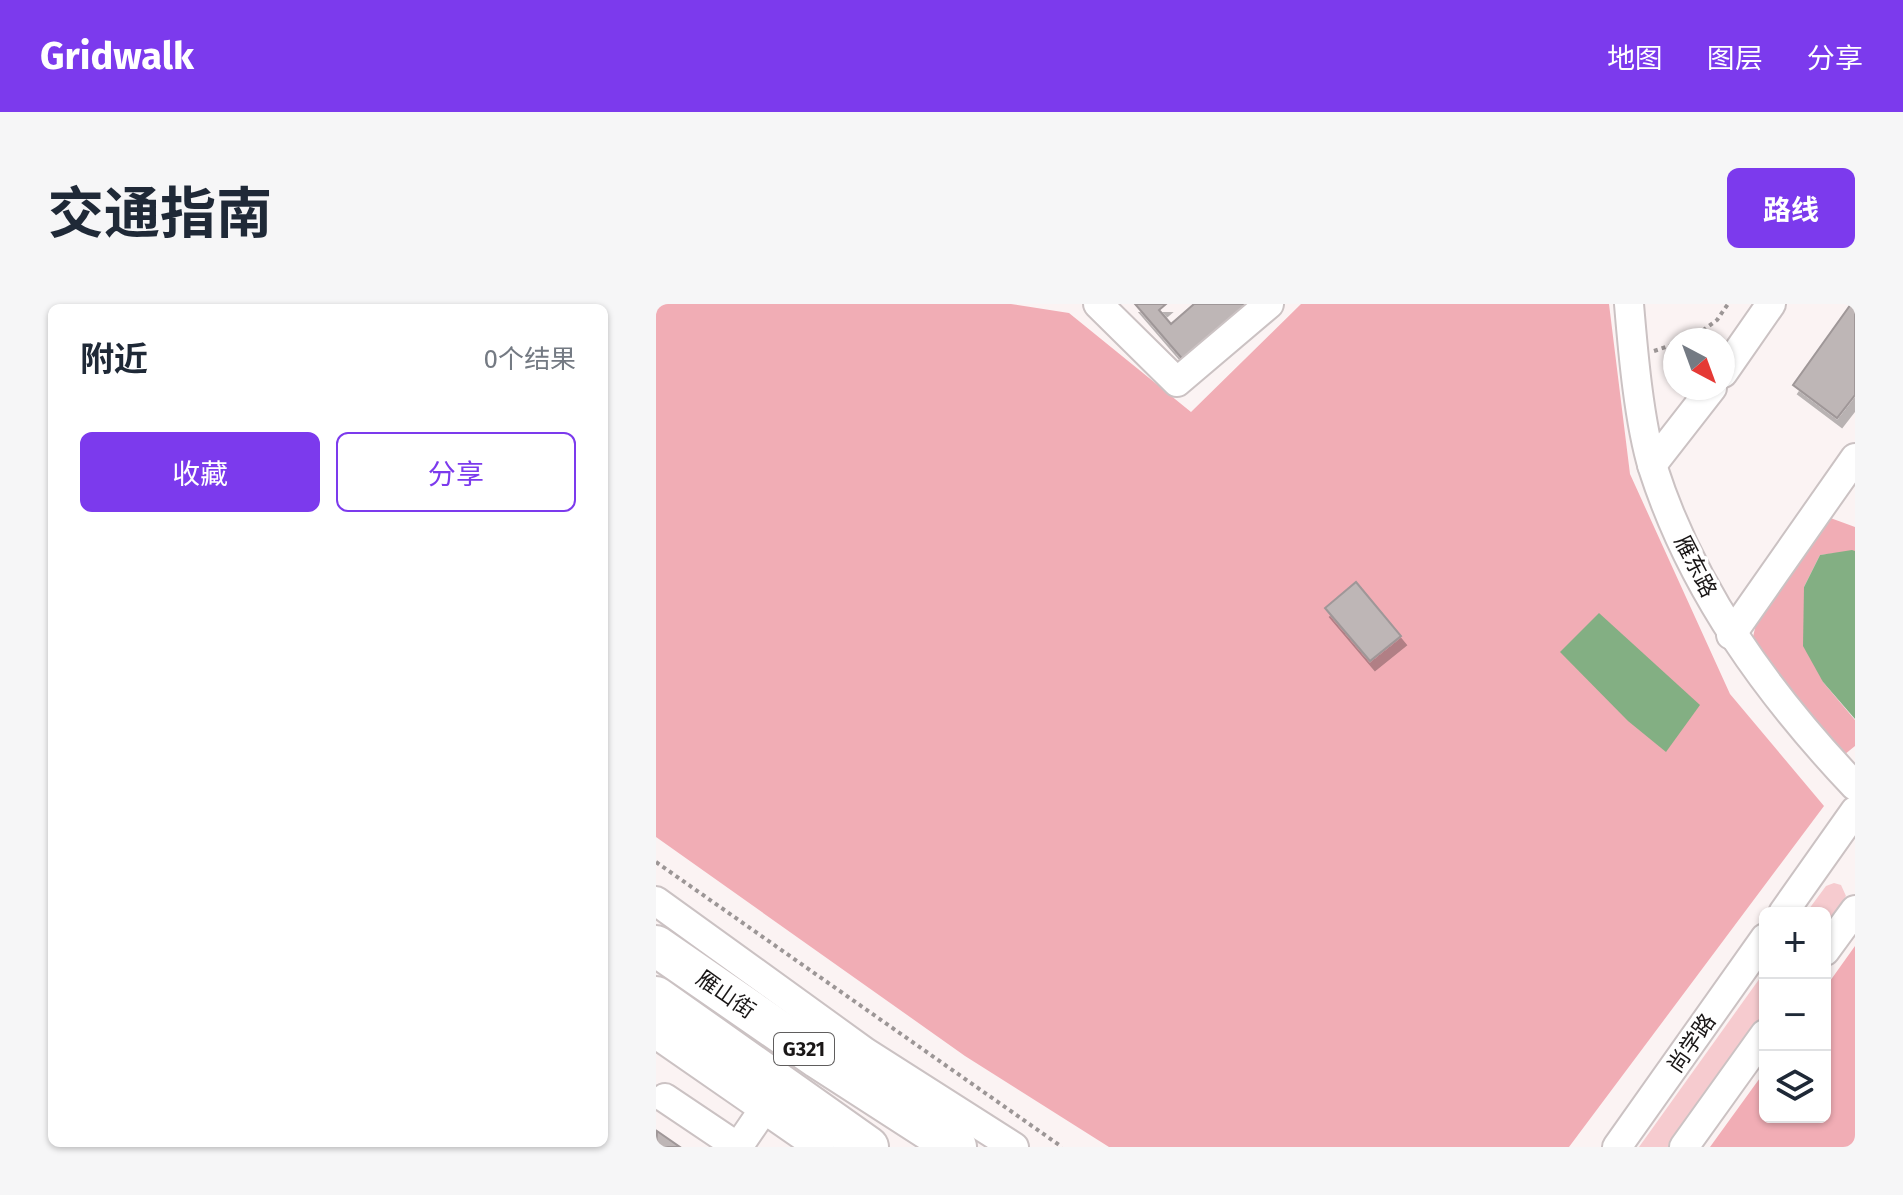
<!DOCTYPE html>
<html lang="zh">
<meta charset="utf-8">
<style>
:root{--surface:#fff;--page:#f6f6f7;--text:#1f2937;--muted:#747a83;--line:#e0e1e3;--accent:#7c3aed}
body{margin:0;font-family:"Fira Sans","Noto Sans SC",sans-serif;background:var(--page);color:var(--text)}
.controls{position:absolute;right:24px;bottom:24px;display:grid;overflow:hidden;border-radius:12px;box-shadow:0 2px 6px #0004}
.controls button{width:72px;height:72px;display:grid;place-items:center;padding:0;border:0;border-bottom:2px solid var(--line);background:var(--surface);color:var(--text);font:40px sans-serif}
.compass{position:absolute;left:1007px;top:24px;width:72px;height:72px;border-radius:50%;background:var(--surface);box-shadow:0 2px 6px #0004;rotate:139deg}
.list{margin:0;padding:0;list-style:none}
h2{display:flex;justify-content:space-between;align-items:center;height:104px;margin:0;padding:0 32px;font-size:34px}
h2 small{font-size:26px;font-weight:400;color:var(--muted)}
.actions{display:flex;gap:16px;padding:24px 32px}
.actions a{flex:1;padding:18px 0;border:2px solid var(--accent);border-radius:12px;text-align:center;font-size:28px;color:var(--accent)}
.actions .main{background:var(--accent);color:#fff}
.icon{flex:none;width:44px;height:44px;fill:none;stroke:currentColor;stroke-width:2;stroke-linecap:round;stroke-linejoin:round}
.map{position:relative;flex:none;width:1199px;height:843px;overflow:hidden;border-radius:12px}
header{display:flex;align-items:center;gap:48px;box-sizing:border-box;height:112px;padding:0 40px;background:var(--accent);color:#fff}
header strong{font-size:38px}
nav{display:flex;gap:44px;margin-inline-start:auto;font-size:28px}
.intro{display:flex;align-items:center;justify-content:space-between;box-sizing:border-box;height:192px;padding:0 48px}
h1{margin:0;font-size:56px}
.button{padding:20px 36px;border-radius:12px;background:var(--accent);color:#fff;font-size:28px;font-weight:700}
main{display:flex;gap:48px;padding:0 48px}
aside{flex:1;background:var(--surface);border-radius:12px;box-shadow:0 2px 6px #0004}
.map>svg:first-child{display:block}
</style>
<header>
<strong>Gridwalk</strong>
<nav><a>地图</a><a>图层</a><a>分享</a></nav>
</header>
<div class="intro"><h1>交通指南</h1><a class="button">路线</a></div>
<main>
<aside>
<h2>附近<small>0个结果</small></h2>
<ul class="list">
</ul>
<div class="actions"><a class="main">收藏</a><a>分享</a></div>
</aside>
<div class="map">
<svg width="1199" height="843" viewBox="0 0 1199 843">
<defs>
<filter id="shadow"><feDropShadow dx="5" dy="9" stdDeviation="0" flood-color="#0004"/></filter>
</defs>
<rect width="100%" height="100%" fill="#fbf3f3"/>
<g fill="#f6cbcf">
<path d="M1178,579L1185,581L1190,592L1169,626V609H1150L1170,582Z"/>
<path d="M1109,667V710L1013,843H983Z"/>
</g>
<g fill="#f1adb5">
<path d="M0,0H355L413,9L535,108L645,0H953L974,170L1074,390L1168,502L913,843H453L309,752L0,533Z"/>
<path d="M1169,212L1199,223V247L1164,251L1148,283L1149,309L1167,378L1199,416V442L1183,455L1096,337L1104,303Z"/>
<path d="M1199,642V843H1054L1109,767V813H1169V684Z"/>
</g>
<g fill="#83af83">
<path d="M1196,246L1199,247V415L1167,378L1147,342L1148,283L1164,251Z"/>
<path d="M943,309L1044,401L1010,448L972,417L904,348Z"/>
</g>
<g fill="#beb6b6" stroke="#9f9798" stroke-width="2" filter="url(#shadow)">
<path d="M479,0H510L503,6L515,20L538,0H597L529,58Z"/>
<path d="M1195,0H1199V91L1181,114L1137,81Z"/>
<path d="M700,278L745,332L714,357L669,304Z"/>
<path d="M1,827L24,843H0Z"/>
</g>
<g fill="none" stroke-linecap="round" stroke-linejoin="round">
<g stroke="#cbc2c3" stroke-width="32">
<g id="minor">
<path d="M442,0L521,78L613,0"/>
<path d="M973,0C977,48 983,118 997,164C1036,286 1112,390 1199,482"/>
<path d="M1067,69L1115,0"/>
<path d="M996,161L1056,84"/>
<path d="M1075,331L1199,154"/>
<path d="M0,597L209,748L358,843"/>
<path d="M1127,609L1199,507"/>
<path d="M1169,647L1199,606"/>
<path d="M0,730L163,843"/>
<path d="M9,794L82,843L108,805"/>
<path d="M961,843L1109,634"/>
<path d="M1028,843L1109,730"/>
</g>
</g>
<g stroke="#cbc2c3" stroke-width="44">
<g id="highway">
<path d="M0,642L162,754L300,843"/>
<path d="M0,693L212,843"/>
</g>
</g>
<g stroke="#9c9696" stroke-width="4" stroke-dasharray="4 4" stroke-linecap="butt">
<path d="M1034,36L1061,16L1072,0"/>
<path d="M998,47L1019,40"/>
<path d="M0,558L406,843"/>
</g>
<use href="#minor" stroke="#fff" stroke-width="28"/>
<use href="#highway" stroke="#fff" stroke-width="40"/>
</g>
<g text-anchor="middle" stroke-width="7" stroke-linejoin="round" paint-order="stroke">
<rect fill="#fff" stroke="#5f5d5d" stroke-width="2" x="118" y="729" width="60" height="32" rx="6"/>
<g font-size="20" font-weight="bold" fill="#1a1717">
<text x="148" y="752">G321</text>
</g>
<g font-size="22" fill="#1a1717" stroke="#fff">
<text transform="translate(1040 262) rotate(63)" y="8">雁东路</text>
<text transform="translate(70 690) rotate(35)" y="8">雁山街</text>
<text transform="translate(1035 739) rotate(-55)" y="8">尚学路</text>
</g>
</g>
</svg>
<div class="controls">
<button>+</button>
<button>−</button>
<button><svg class="icon" aria-label="layers" viewBox="0 0 24 24"><path d="M12 4l9 5-9 5-9-5zM3 14l9 5 9-5"/></svg></button>
</div>
<svg class="compass" viewBox="-18 -18 36 36"><path d="M0-13l5 13h-10z" fill="#e53935"/><path d="M0 13l5-13h-10z" fill="#747a83"/></svg>
</div>
</main>
